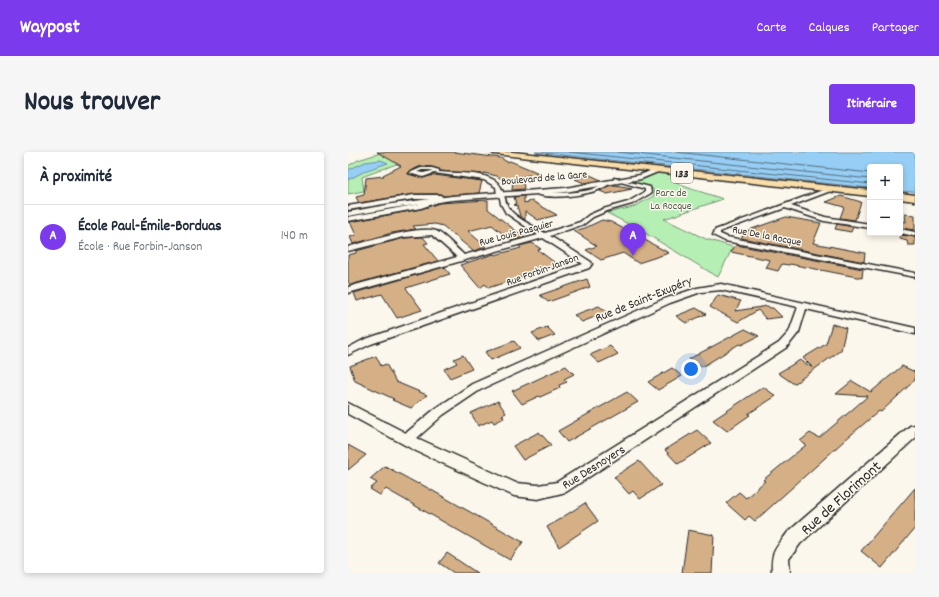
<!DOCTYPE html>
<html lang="fr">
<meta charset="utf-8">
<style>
:root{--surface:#fff;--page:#f6f6f7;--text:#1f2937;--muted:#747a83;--line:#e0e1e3;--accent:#7c3aed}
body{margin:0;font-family:Dekko,sans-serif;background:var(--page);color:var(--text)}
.controls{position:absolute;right:12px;top:12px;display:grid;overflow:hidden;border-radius:4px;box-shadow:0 2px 6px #0003}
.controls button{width:36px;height:36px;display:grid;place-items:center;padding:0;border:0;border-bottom:1px solid var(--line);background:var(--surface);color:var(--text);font:20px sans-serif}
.you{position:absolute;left:343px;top:217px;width:14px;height:14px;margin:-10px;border:3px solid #fff;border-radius:50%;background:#1a73e8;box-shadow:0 0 0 6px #1a73e833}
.badge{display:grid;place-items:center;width:26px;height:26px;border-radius:50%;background:var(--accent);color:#fff;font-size:13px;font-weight:700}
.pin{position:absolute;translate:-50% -33px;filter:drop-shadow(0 1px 2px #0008)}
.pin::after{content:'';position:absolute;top:21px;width:14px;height:12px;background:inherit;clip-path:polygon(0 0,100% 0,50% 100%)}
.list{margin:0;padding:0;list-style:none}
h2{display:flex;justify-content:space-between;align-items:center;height:52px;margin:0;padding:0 16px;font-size:17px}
h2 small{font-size:13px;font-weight:400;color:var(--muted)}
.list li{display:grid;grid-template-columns:26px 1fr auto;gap:12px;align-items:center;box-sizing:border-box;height:64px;padding:0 16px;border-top:1px solid var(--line)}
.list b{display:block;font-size:15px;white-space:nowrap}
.list p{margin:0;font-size:13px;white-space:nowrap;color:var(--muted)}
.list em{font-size:13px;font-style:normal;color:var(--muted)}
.map{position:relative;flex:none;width:567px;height:421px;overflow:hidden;border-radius:4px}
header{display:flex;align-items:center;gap:24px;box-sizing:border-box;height:56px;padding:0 20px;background:var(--accent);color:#fff}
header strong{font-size:19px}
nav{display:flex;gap:22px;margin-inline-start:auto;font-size:14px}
.intro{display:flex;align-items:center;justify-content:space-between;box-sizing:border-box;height:96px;padding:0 24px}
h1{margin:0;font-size:28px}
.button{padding:10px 18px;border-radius:4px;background:var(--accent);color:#fff;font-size:14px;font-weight:700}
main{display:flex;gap:24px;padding:0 24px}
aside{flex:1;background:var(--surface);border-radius:4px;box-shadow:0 2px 6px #0003}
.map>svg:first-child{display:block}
</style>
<header>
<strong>Waypost</strong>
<nav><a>Carte</a><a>Calques</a><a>Partager</a></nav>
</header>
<div class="intro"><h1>Nous trouver</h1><a class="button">Itinéraire</a></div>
<main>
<aside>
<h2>À proximité<small></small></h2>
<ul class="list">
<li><span class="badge">A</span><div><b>École Paul-Émile-Borduas</b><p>École · Rue Forbin-Janson</p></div><em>140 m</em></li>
</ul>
</aside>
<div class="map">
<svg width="567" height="421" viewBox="0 0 567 421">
<rect width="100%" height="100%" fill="#fbf7ec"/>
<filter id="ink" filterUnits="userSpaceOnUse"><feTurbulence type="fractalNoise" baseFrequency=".025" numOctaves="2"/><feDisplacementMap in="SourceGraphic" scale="8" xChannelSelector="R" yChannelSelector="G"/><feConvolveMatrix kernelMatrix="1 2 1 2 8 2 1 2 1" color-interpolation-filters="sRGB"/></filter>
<g filter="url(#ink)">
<g fill="#b6efb3" stroke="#708d6f">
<path d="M36,0L67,5L14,25L16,39L0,42V14L10,8Z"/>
<path d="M314,20L339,23L328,30L335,34L375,47L316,67L358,87L385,95L370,125L292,78L259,61L285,55L306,44L305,37L280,29Z"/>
</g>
<g fill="#96cef5" stroke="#6b8da4">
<path d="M187,0H567V40L552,39V15H522V36Z"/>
<path d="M33,8L40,11L19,18L0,28V18L17,10Z"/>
</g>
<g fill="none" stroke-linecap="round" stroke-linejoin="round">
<g stroke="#566c7c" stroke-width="1">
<path d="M221,0L522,32"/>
<path d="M270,0L522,27"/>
<path d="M327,0L522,21"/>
</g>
</g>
<g fill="#d5b087" stroke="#2b2b2b">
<path d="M29,0H106L153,6L159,10L162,9L191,21L172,25L175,28L176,37L164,38L165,26L155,28L149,24L136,21V22L92,19L91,17L84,15L73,14L60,20V22L75,26L86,23L134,29L131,41L96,44L92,42H66L11,51L8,45L16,43L18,26L36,24L35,23L53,14Z"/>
<path d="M242,23L253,28L236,31L227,27Z"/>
<path d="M267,33L284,36V37L259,42L252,39L260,34Z"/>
<path d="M176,44V51L184,49L209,63L190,68L177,59V68L172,64L169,54L166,53L168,52L166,45Z"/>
<path d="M493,44L513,50L507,68L492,66L496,55L478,50Z"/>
<path d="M140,48V57L176,85L164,89L144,73L120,79L138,95L125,99L95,74L87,72L65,74L68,77L44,81L5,92L2,85L8,83L2,70L73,57L91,51Z"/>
<path d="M557,62L567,63V78L553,76V69L558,70Z"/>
<path d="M438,65L473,71L465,91L517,101L516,110L393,86L398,79Z"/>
<path d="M254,68L263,70L321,101L290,111L275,101L253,108L238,98L249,94L226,79L237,76Z"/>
<path d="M489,72L505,75L503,80L487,77Z"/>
<path d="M552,83L567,85V93H560L559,89L552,87Z"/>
<path d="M75,85L80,91L76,92L90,109L2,133L0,129V103L8,101V99L56,86Z"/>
<path d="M184,91L193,97L190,98L210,113L140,136L137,132L132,136L112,113L146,102L147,103L173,96L171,94Z"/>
<path d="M388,93L515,117L514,126L442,112L441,113L434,112L430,119L418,116L422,108L383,100Z"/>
<path d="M96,115L102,122L58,136L74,158L49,166L34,142L9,149L6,141Z"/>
<path d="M239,127L242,135L200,150L192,143Z"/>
<path d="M370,143L393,149L387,159L420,154L422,156H425L434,165L418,167L410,158L390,170L362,155Z"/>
<path d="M251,154L259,160L234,170L226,163Z"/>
<path d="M348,156L358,162L338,171L328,164Z"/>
<path d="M484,172L498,176L493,198L446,232L430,221L452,208L465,216L455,206L478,192Z"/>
<path d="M199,175L207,183L191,189L184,181Z"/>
<path d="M397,177L411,184L393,193L391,192L354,215L341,207Z"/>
<path d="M166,189L172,196L143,208L137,200Z"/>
<path d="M262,194L270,202L251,211L242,203Z"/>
<path d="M115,203L124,217L102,226L96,217L109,211L106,207Z"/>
<path d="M28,204L33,214L38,212L48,230L79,243L63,256L44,248L46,247L7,229L2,214Z"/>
<path d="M218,214L226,222L216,227L219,230L211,233L212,236L192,245L191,244L174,252L164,239Z"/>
<path d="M554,214L567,220V228L533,260L531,259L498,287L407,369L401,364L397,368L378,351L391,340L398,346L417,329L415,328L458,293L452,289L462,281L471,286L520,244L488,242L504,229L523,240Z"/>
<path d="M324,216L334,224L310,238L300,230Z"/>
<path d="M415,235L428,244L400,262L402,263L379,279L365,268Z"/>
<path d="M279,240L290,250L219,290L210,279Z"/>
<path d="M150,249L158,261L154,263L156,266L146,271L144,268L130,274L123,261Z"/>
<path d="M349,278L363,291L330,312L317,298Z"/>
<path d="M191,280L203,293L175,308L165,294Z"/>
<path d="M0,293L18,303L0,318Z"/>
<path d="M291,309L313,333L292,347L285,339L281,342L266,325Z"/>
<path d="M37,314L70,332L71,331L175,390L162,408L38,337L32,343L22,337L29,331L22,327Z"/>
<path d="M567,336V376L534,416L513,399Z"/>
<path d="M237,351L250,369L211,395L199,375Z"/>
<path d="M340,378L366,383L364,421H334Z"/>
<path d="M99,401L129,421H106L91,411Z"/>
</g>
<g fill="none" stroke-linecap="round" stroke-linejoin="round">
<g stroke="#2b2b2b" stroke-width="3">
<g id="minor">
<path d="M73,16H84L91,18V20C109,22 130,19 146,28C158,35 155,51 163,59C170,67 187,75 197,81L232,70L241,63L255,57L280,50L297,40V37L266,28V26L302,35L303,41L284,52L259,59L245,65L236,72L202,84L243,110L244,112L241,116L23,192L0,203V196L15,188L235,112L195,86L0,141V135L109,105L84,83L56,85L0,99V95C19,90 70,73 88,79C96,82 109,97 116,103L190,83L158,61L153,52L152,46L149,43L148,35L136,28L86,21L75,25L61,21ZM74,18H83L84,19L75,21L69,20Z"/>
<path d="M259,29L262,31C251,43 200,49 187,41L190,39C208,41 228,42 245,37C250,35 254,32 259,29Z"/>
<path d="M483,35L486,37L485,38L443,54L477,65L522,72V76L476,69L437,56L376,78L372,80V82L379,85L567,121V125L377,89L365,83L367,78Z"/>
<path d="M66,43H92L95,45L92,47L93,49L73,56L0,69V65L72,52L89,47H66L0,58V54Z"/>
<path d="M552,77L567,80V84L552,81Z"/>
<path d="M373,132L567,176V182L458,157L451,180L439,195L218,340L190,347L166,344L66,298L0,262V251L58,281L87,257L124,232L316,147L349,136ZM373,138L450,155L441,180L431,191L209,330L190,333L168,331L69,286L95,263L132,238L322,151L353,140Z"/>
<path d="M567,273V286L452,392L441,407L442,421H424C423,398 427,398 440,380L562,274Z"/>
</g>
</g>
<g stroke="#2b2b2b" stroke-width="3">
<path id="tertiary" d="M310,16L312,17V19L293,27L217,40L104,48L44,56L0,64V60L44,52L104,44L217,36L292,23Z"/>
</g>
<g stroke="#2b2b2b" stroke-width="3">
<g id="primary">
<path d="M143,0H165L522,38V44L146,2Z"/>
<path d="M552,41L567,43V49L552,47Z"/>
</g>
</g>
<use href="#minor" fill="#fbf7ec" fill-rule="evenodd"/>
<use href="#tertiary" fill="#fbf7ec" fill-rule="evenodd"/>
<use href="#primary" fill="#f9deab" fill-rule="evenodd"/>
</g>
</g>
<g text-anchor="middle" stroke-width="3" stroke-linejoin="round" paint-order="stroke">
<g font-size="11" fill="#2b2b2b" stroke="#fbf7ec">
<text transform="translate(196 25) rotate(-5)" y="4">Boulevard de la Gare</text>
<text transform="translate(168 80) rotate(-15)" y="4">Rue Louis Pasquier</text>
<text transform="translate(419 83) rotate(11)" y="4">Rue De la Rocque</text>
<text transform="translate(194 117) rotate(-20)" y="4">Rue Forbin-Janson</text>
</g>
<g font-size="11" fill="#4e5c4d" stroke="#fbf7ec">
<text x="323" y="44">Parc de<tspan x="323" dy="13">La Rocque</tspan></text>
</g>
<rect fill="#fbf7ec" stroke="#696865" stroke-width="1" x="323" y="11" width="22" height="20" rx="3"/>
<g font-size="12" font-weight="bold" fill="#2b2b2b">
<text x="334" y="25">133</text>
</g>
<g font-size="13" fill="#2b2b2b" stroke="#fbf7ec">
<text transform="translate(295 146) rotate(-22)" y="5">Rue de Saint-Exupéry</text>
<text transform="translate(245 314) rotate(-32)" y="5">Rue Desnoyers</text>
</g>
<g font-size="16" fill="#2b2b2b" stroke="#fbf7ec">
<text transform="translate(492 345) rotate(-42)" y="6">Rue de Florimont</text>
</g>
</g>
</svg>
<div class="controls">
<button>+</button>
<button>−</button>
</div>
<div class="you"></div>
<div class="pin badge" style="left:285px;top:104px">A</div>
</div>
</main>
